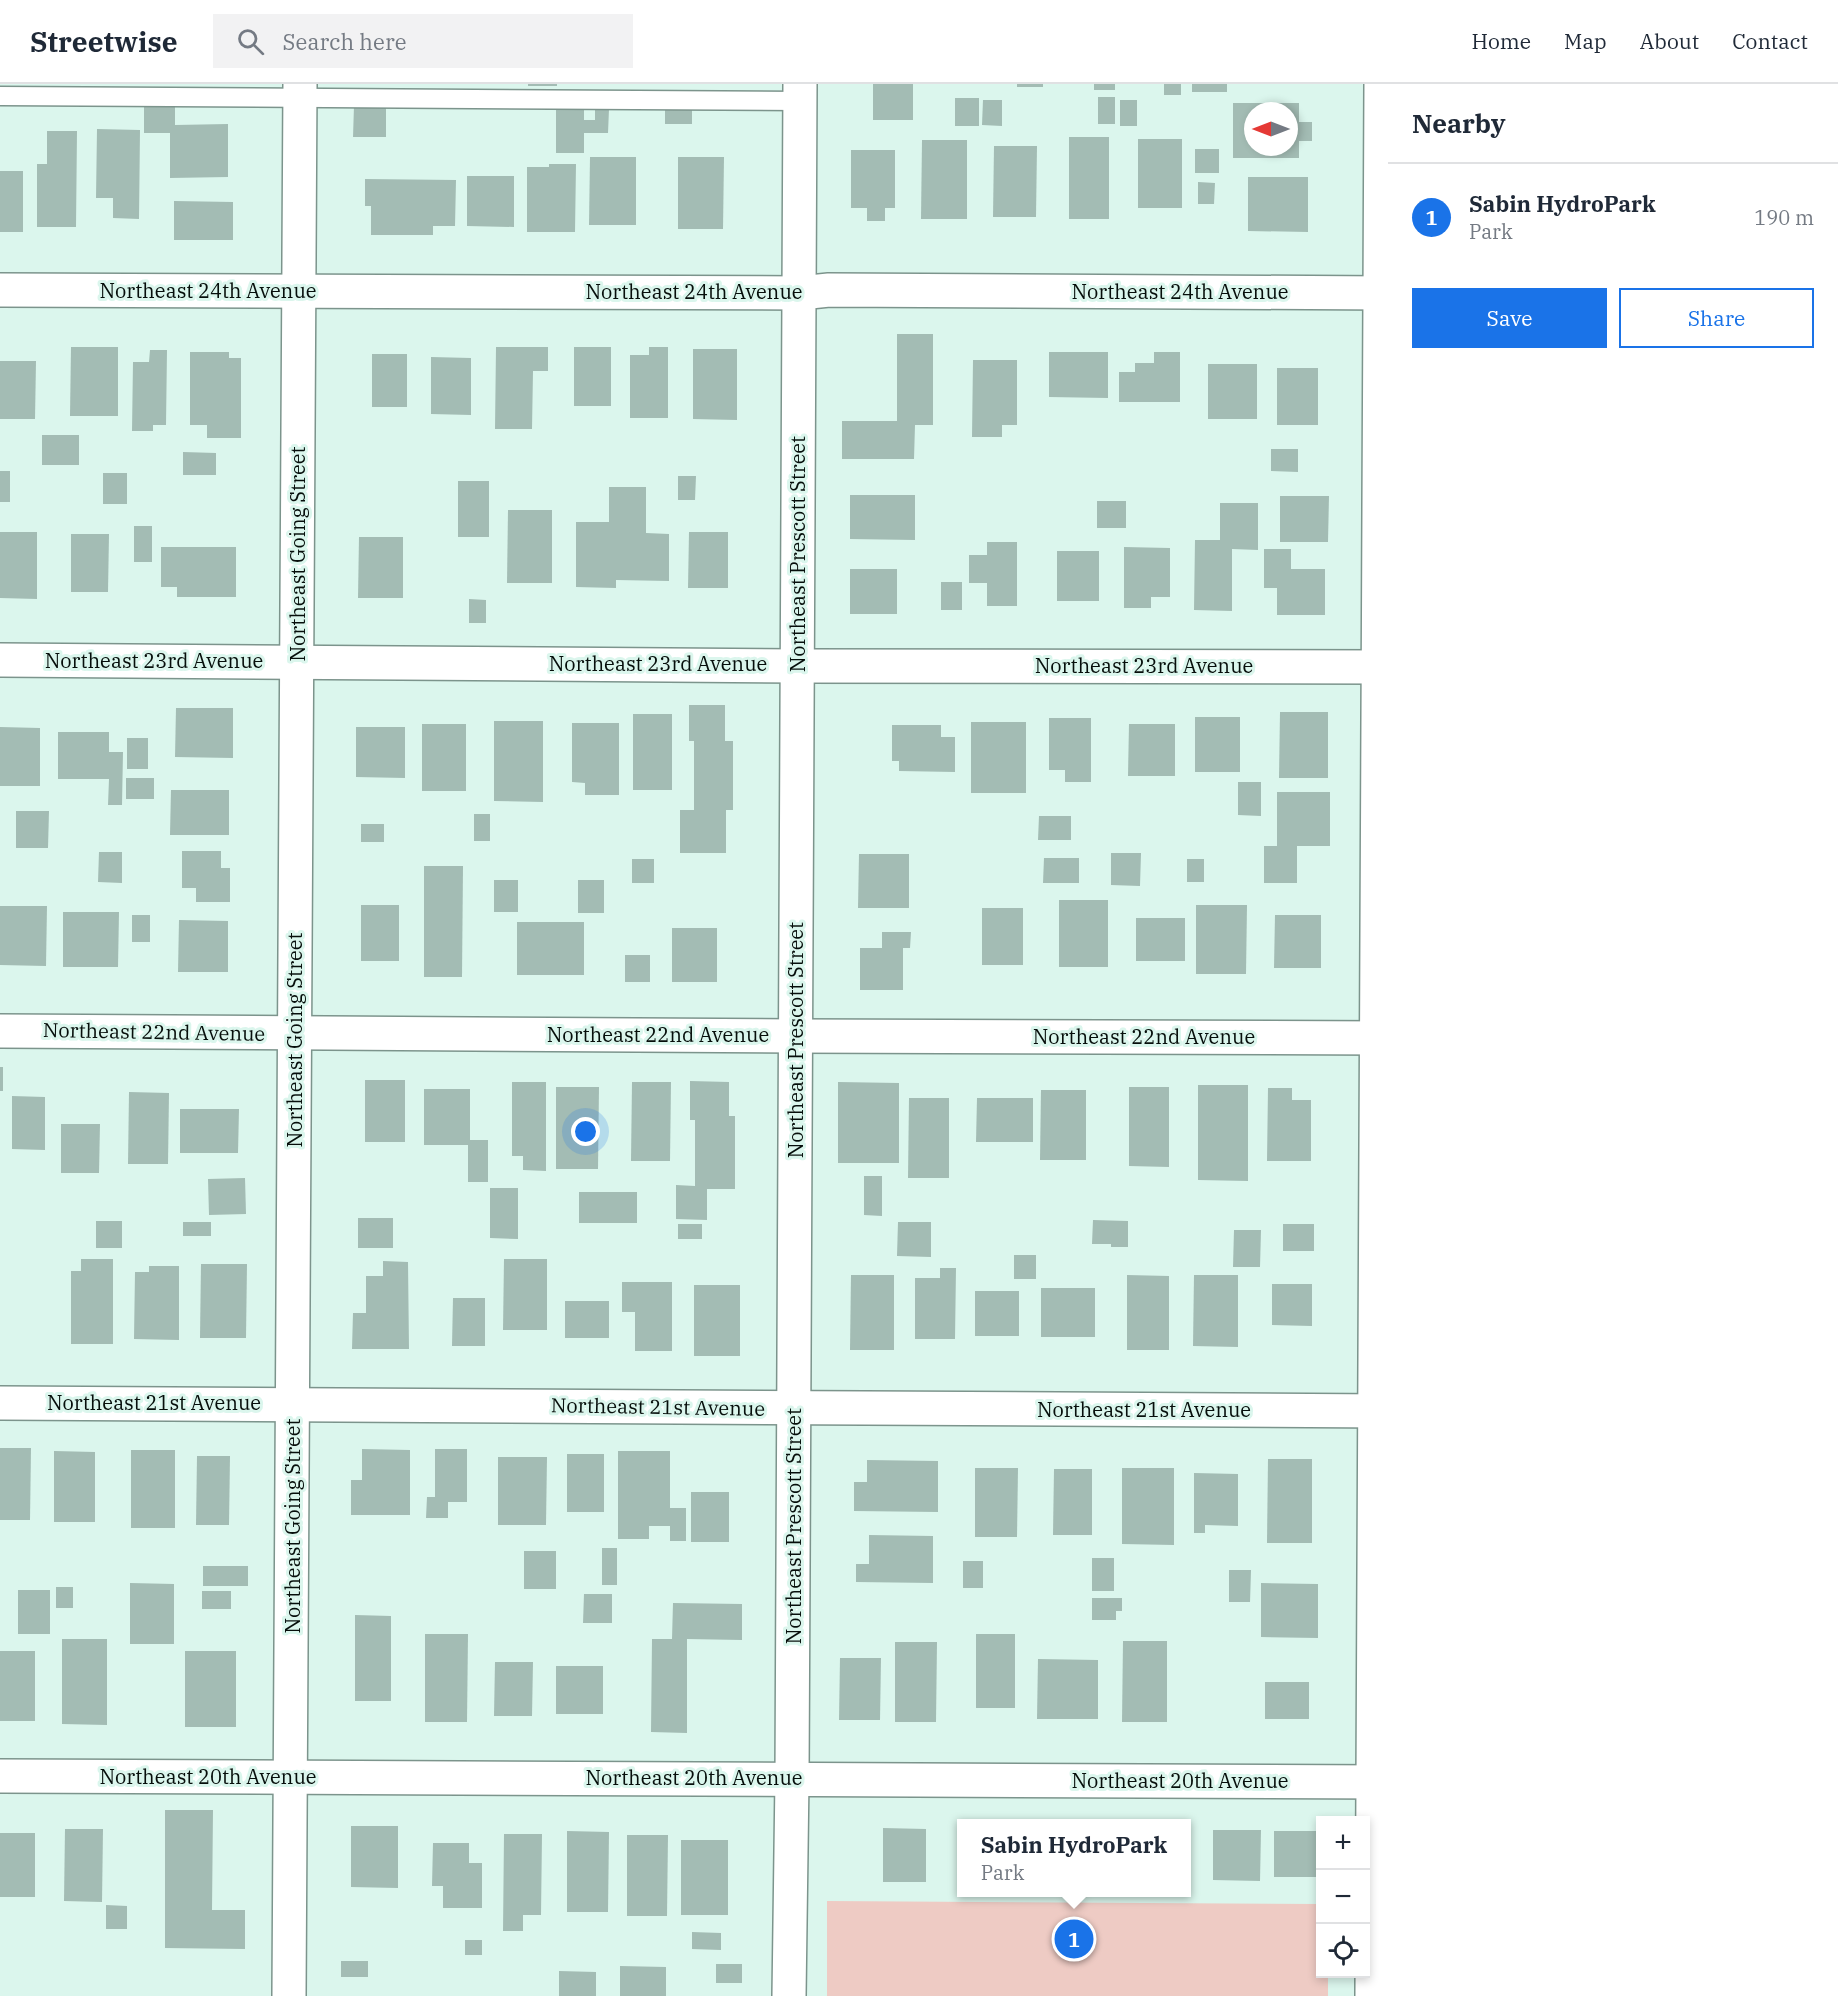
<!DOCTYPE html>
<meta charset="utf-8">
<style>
:root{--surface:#fff;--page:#f2f2f3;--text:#1f2937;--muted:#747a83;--line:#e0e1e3;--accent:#1a73e8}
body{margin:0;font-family:"IBM Plex Serif",serif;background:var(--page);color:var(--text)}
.controls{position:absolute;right:18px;bottom:18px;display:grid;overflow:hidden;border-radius:0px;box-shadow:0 3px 9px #0003}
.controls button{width:54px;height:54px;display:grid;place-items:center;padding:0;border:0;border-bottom:2px solid var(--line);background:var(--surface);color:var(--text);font:30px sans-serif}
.compass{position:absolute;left:1244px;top:18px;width:54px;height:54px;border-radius:50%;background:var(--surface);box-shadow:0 3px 9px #0003;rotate:270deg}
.you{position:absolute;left:586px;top:1048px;width:21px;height:21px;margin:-15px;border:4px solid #fff;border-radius:50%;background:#1a73e8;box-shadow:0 0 0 9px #1a73e833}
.badge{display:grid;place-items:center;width:39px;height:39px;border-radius:50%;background:var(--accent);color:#fff;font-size:20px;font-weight:700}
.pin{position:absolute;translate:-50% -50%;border:3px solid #fff;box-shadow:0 2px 6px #0006}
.popup{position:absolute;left:957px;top:1735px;width:234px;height:78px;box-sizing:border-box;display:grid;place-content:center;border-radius:0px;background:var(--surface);filter:drop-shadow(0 2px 4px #0005);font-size:20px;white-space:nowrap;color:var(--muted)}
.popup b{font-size:22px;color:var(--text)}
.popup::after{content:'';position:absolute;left:50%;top:100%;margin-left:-12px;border:12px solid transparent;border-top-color:var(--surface)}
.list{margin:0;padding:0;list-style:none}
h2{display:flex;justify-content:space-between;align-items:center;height:78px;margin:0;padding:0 24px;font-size:26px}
h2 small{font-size:20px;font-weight:400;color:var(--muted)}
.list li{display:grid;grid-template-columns:39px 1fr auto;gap:18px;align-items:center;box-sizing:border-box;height:108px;padding:0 24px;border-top:2px solid var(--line)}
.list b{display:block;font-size:22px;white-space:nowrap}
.list p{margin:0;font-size:20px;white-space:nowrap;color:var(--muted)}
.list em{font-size:20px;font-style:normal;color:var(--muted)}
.actions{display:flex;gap:12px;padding:18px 24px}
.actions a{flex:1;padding:14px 0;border:2px solid var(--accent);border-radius:0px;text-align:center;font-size:21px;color:var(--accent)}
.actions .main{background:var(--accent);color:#fff}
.icon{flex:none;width:33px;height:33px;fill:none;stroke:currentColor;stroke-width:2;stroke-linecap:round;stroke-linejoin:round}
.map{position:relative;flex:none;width:1388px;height:1912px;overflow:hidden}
header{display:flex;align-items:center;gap:36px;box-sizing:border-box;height:84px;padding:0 30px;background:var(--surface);border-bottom:2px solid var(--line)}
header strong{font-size:28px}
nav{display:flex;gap:33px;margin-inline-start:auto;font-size:21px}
.search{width:420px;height:54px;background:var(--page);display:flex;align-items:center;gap:15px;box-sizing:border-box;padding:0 21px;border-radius:0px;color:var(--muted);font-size:22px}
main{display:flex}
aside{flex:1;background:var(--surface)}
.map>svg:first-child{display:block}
</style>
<header>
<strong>Streetwise</strong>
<div class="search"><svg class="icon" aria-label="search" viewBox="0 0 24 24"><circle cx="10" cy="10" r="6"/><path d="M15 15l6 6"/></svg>Search here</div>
<nav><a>Home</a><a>Map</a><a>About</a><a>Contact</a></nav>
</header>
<main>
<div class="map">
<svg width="1388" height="1912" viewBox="0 0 1388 1912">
<rect width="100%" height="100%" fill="#dbf6ed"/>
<path fill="#eecbc4" d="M827,1817L1320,1820V1890H1328V1912H827Z"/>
<g fill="#a3bcb4" fill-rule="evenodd">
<rect x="528" y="0" width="29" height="2"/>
<rect x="873" y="0" width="40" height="36"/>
<rect x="1017" y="0" width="26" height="3"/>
<rect x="1094" y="0" width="21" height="6"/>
<rect x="1164" y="0" width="17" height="11"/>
<rect x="1192" y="0" width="35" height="8"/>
<rect x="1098" y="13" width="17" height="27"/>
<rect x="955" y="14" width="24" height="28"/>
<path d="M983,16H1002V42L982,41Z"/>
<rect x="1120" y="16" width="17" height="26"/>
<path d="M1233,19H1299V38H1312V57H1299V74H1233ZM1253,27H1289V63H1253Z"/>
<rect x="665" y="20" width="27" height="20"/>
<path d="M354,21L386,22V53H353Z"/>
<path d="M556,22H584V36H595V24L609,25L608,49H584V69H556Z"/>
<path d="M144,23H175V41L228,40V93L170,94V49H144Z"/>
<path d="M97,45L140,46L139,135L113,134V114H96Z"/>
<path d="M47,47H77L76,143H37V80H47Z"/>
<rect x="1069" y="53" width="40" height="82"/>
<rect x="1138" y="55" width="44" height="69"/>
<path d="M922,56H967V135H921Z"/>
<path d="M994,62H1037L1036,133H993Z"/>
<rect x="1195" y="65" width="24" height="24"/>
<path d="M851,66H895V124H885V137H867V124H851Z"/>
<path d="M590,73H636V141H589Z"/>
<path d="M678,73H724L723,145H678Z"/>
<path d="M549,80H576L575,148H527V83H549Z"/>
<rect x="0" y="87" width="23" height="61"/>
<path d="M467,92H514V143L467,142Z"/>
<path d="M1248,93H1308V148L1248,147Z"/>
<path d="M365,95L456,96L455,142H433V151H371V122H365Z"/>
<path d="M1198,98L1215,99L1214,120H1198Z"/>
<path d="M174,117L233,118V156H174Z"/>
<path d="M897,250H933V341H915L914,375H842V337H897Z"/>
<path d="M71,263H118V332H70Z"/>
<path d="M496,263H548V287H533L532,345H495Z"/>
<rect x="574" y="263" width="37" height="59"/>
<path d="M649,263H668V334H630V271H649Z"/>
<path d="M693,265H737V336L693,335Z"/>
<path d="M150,266H167L166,341H153V347H132L133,278H149Z"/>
<path d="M190,268H229V274H241V354H207V341H190Z"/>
<path d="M1049,268H1108V314L1049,313Z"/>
<path d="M1154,268H1180V318H1119V288H1135V279H1154Z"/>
<rect x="372" y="270" width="35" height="53"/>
<path d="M431,273L471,274V331L431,330Z"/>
<path d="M973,276H1017V341H1002V353H972Z"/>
<path d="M0,277H36L35,335H0Z"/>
<rect x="1208" y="280" width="49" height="55"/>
<rect x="1277" y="284" width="41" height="57"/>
<rect x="42" y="351" width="37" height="30"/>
<path d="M1271,365H1298V388L1271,387Z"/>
<path d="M183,368L216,369V391H183Z"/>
<rect x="0" y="387" width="10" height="31"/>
<rect x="103" y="389" width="24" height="31"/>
<path d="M678,392H696L695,416H678Z"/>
<rect x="458" y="397" width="31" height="56"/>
<path d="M609,403H646V449L669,450V497L616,496V504L576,503V438H609Z"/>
<path d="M850,411H915V456L850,455Z"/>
<path d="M1280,412H1329L1328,458H1280Z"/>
<rect x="1097" y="417" width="29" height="27"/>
<path d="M1220,419H1258V466L1232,465V527L1194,526L1195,456H1220Z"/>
<path d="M508,426H552V499H507Z"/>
<rect x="134" y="442" width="18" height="36"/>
<path d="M0,448H37V515L0,514Z"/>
<path d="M689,448H728V504H688Z"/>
<path d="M71,450H109L108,508H71Z"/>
<path d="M359,453H403V514H358Z"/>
<path d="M987,458H1017V522H987V499H969V471H987Z"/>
<path d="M161,463H236V513H177V503H161Z"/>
<path d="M1124,463L1170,464V513H1151V524H1124Z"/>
<path d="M1264,465H1291V485H1325V531H1277V504H1264Z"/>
<rect x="1057" y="467" width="42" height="50"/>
<rect x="850" y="485" width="47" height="45"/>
<rect x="941" y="498" width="21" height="28"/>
<path d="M469,515L486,516V539H469Z"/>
<path d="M689,621H725V657H733V726H726V769H680V726H694V657H689Z"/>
<path d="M176,624H233V674L175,673Z"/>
<path d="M1280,628H1328V694H1279Z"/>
<rect x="633" y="630" width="39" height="76"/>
<rect x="1195" y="633" width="45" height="55"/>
<path d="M1049,634H1091V698H1065V686H1049Z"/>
<path d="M494,637H543V718L494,717Z"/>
<rect x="971" y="638" width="55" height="71"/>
<path d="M572,639H619V711H585V699L572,698Z"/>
<rect x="422" y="640" width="44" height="67"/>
<path d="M1129,640H1175V692H1128Z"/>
<path d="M892,641H941V653H955V688L899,687V677H892Z"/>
<path d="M0,643L40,644V702H0Z"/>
<path d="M356,643H405V694L356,693Z"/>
<path d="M58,648H109V668H123L122,721H108L109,695H58Z"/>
<rect x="127" y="654" width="21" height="31"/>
<rect x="126" y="694" width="28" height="21"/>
<path d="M1238,698H1261V732L1238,731Z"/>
<path d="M171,706H229V751H170Z"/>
<path d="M1277,708H1330V762H1297V799H1264V762H1277Z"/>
<path d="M16,727H49L48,764H16Z"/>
<rect x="474" y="730" width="16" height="27"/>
<path d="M1039,732H1071V756H1038Z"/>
<rect x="361" y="740" width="23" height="18"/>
<path d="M182,767H221V784H230V818H196V804H182Z"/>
<path d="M99,768H122V799L98,798Z"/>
<path d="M1111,769H1141L1140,802L1111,801Z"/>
<path d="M859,770H909V824H858Z"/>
<path d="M1044,774H1079V799H1043Z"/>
<rect x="632" y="775" width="22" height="24"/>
<rect x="1187" y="775" width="17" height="23"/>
<path d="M424,782H463L462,893H424Z"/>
<rect x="494" y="796" width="24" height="32"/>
<rect x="578" y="796" width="26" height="33"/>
<rect x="1059" y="816" width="49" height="67"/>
<rect x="361" y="821" width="38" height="56"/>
<path d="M1196,821H1247L1246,890H1196Z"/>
<path d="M0,822H47L46,882L0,881Z"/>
<rect x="982" y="824" width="41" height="57"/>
<path d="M63,828H119L118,883H63Z"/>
<rect x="132" y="831" width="18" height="27"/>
<path d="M1275,831H1321V884H1274Z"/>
<rect x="1136" y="834" width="49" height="43"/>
<path d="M179,836L228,837V888H178Z"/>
<rect x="517" y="838" width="67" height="53"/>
<rect x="672" y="844" width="45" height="54"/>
<path d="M882,848H911L910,864H903V906H860V864H882Z"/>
<rect x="625" y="871" width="25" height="27"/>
<rect x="0" y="983" width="3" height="24"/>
<rect x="365" y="996" width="40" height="62"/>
<path d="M690,997L729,998V1032H735V1105H707V1136L676,1135V1101L695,1102V1036H690Z"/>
<path d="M512,998H546V1087L523,1086V1072H512Z"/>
<path d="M632,998H671L670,1077H631Z"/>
<path d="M838,998L899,999V1079H838Z"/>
<path d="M1198,1001H1248V1097L1198,1096Z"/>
<path d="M556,1003H599L598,1085H556Z"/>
<path d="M1129,1003H1169V1083L1129,1082Z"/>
<path d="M1268,1004H1292V1016H1311V1077H1267Z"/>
<path d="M424,1005H470V1056H488V1098H468V1061H424Z"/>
<path d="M1041,1006H1086V1076H1040Z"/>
<path d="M129,1008L169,1009L168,1080H128Z"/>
<path d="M12,1012L45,1013V1066L12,1065Z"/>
<path d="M909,1014H949V1094H908Z"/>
<path d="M977,1014H1033V1058H976Z"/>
<path d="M180,1025H239L238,1069H180Z"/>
<path d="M61,1040H100L99,1089H61Z"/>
<path d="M864,1092H882V1132L864,1131Z"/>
<path d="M245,1094L246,1130L209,1131L208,1095Z"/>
<path d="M490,1104H518V1155L490,1154Z"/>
<rect x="579" y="1108" width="58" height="31"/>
<rect x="358" y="1134" width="35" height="30"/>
<path d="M1093,1136L1128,1137V1163H1111V1160H1092Z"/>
<rect x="96" y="1137" width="26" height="27"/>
<rect x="183" y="1138" width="28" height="14"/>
<path d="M898,1138H931V1173L897,1172Z"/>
<rect x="678" y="1140" width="24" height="15"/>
<rect x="1283" y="1140" width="31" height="27"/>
<path d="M1234,1146H1261L1260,1183H1233Z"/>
<rect x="1014" y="1171" width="22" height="24"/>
<path d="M81,1175H113V1260H71V1187H81Z"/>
<path d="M504,1175H547V1246H503Z"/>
<path d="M383,1177L408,1178L409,1265H352L353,1229H366V1192H383Z"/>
<path d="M201,1180H247L246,1254H200Z"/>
<path d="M149,1182H179V1256L134,1255L135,1188H149Z"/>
<path d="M940,1184H956L955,1255H915V1194H940Z"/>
<path d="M851,1191H894V1266H850Z"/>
<path d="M1127,1191L1169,1192V1266H1127Z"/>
<path d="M1194,1191H1238V1263L1193,1262Z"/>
<path d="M622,1198H672V1267H635V1228H622Z"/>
<path d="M1272,1200H1312V1242L1272,1241Z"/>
<rect x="694" y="1201" width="46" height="71"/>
<rect x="1041" y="1204" width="54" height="49"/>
<rect x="975" y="1207" width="44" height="45"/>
<path d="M453,1214H485V1262H452Z"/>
<rect x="565" y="1217" width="44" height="37"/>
<path d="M0,1364H31L30,1436H0Z"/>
<path d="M362,1365L410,1366V1431H351V1396H362Z"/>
<path d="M435,1365H467V1418H448V1434H426L427,1413H435Z"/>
<rect x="131" y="1366" width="44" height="78"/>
<path d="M54,1367L95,1368V1438H54Z"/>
<path d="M618,1367H670V1424H686V1457H670V1442H649V1455H618Z"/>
<rect x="567" y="1370" width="37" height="58"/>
<path d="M197,1372H230L229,1441H196Z"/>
<path d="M498,1373H547L546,1441H498Z"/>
<path d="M1268,1375H1312V1459H1267Z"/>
<path d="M867,1376L938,1377V1428L854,1427V1398H867Z"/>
<path d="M975,1384H1018L1017,1453H975Z"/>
<path d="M1122,1384H1174V1461L1122,1460Z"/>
<path d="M1054,1385H1092V1451H1053Z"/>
<path d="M1194,1389L1238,1390V1442L1205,1441V1449H1194Z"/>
<rect x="691" y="1408" width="38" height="50"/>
<path d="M869,1451L933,1452V1499L856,1498V1480H869Z"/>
<rect x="602" y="1464" width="15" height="37"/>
<rect x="524" y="1467" width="32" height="38"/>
<rect x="1092" y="1474" width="22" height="33"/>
<rect x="963" y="1477" width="20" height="27"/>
<rect x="203" y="1482" width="45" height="20"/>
<path d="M1229,1486H1251L1250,1518H1229Z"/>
<path d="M130,1499L174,1500V1560H130Z"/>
<path d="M1261,1499L1318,1500V1554L1261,1553Z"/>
<rect x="56" y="1503" width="17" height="21"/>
<rect x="18" y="1506" width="32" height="44"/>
<rect x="202" y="1507" width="29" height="18"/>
<path d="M584,1510H612V1539H583Z"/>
<path d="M1092,1514H1122V1527H1116V1536H1092Z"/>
<path d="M673,1519L742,1520V1556L687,1555V1649L651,1648L652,1555H672Z"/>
<path d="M355,1531L391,1532V1617H355Z"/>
<path d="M425,1550H468L467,1638H425Z"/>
<rect x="976" y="1550" width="39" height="74"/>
<path d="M62,1555H107V1641L62,1640Z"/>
<path d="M1123,1557H1167V1638H1122Z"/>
<path d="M895,1558H937L936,1638H895Z"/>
<rect x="0" y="1567" width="35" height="70"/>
<rect x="185" y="1567" width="51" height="76"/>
<path d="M840,1574H881L880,1636H839Z"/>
<path d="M1038,1575L1098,1576V1635H1037Z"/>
<path d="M495,1578H533L532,1632H494Z"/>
<rect x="556" y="1582" width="47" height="48"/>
<rect x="1265" y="1598" width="44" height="37"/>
<path d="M165,1726H213L212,1826H245V1865L165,1864Z"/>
<path d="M351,1742H398V1804L351,1803Z"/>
<path d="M883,1744L926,1745V1798H883Z"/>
<path d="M65,1745H103L102,1818L64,1817Z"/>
<rect x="1186" y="1746" width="5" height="46"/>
<path d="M1213,1746H1261L1260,1797L1213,1796Z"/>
<path d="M567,1747L609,1748L608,1828H567Z"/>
<path d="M1274,1747H1319L1318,1793H1274Z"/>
<rect x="0" y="1749" width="35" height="64"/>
<path d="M504,1750H542L541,1831H523V1847H503Z"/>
<path d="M627,1751H668L667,1832H627Z"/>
<rect x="681" y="1756" width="47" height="75"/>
<path d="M433,1759H469V1779H482V1824H443V1802H432Z"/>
<rect x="1027" y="1808" width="43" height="3"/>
<path d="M106,1821L127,1822V1845H106Z"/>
<path d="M692,1848L721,1849V1866L692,1865Z"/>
<rect x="465" y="1856" width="17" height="15"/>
<rect x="341" y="1877" width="27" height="16"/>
<rect x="716" y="1880" width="26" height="19"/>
<path d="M620,1882L666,1883V1912H620Z"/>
<path d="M559,1887L596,1888V1912H559Z"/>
</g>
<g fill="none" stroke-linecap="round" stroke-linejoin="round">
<g stroke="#7c948c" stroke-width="21">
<path id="service" d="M0,12L800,17"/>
</g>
<g stroke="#7c948c" stroke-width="36">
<g id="minor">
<path d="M0,206L800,209L829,206L1388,209"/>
<path d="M0,576L798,582L1388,583"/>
<path d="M0,947L796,952L1388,954"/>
<path d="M0,1319L1388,1327"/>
<path d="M0,1692L1388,1698"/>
<path d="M289,1912L300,0"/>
<path d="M1372,1912L1381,0"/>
</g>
</g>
<g stroke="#7c948c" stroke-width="36">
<path id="tertiary" d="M789,1912L792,1694L800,0"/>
</g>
<use href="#service" stroke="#fff" stroke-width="18"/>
<use href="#minor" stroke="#fff" stroke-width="33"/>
<use href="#tertiary" stroke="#fff" stroke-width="33"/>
</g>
<g text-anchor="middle" stroke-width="6" stroke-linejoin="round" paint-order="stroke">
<g font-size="20" fill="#060e0b" stroke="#dbf6ed">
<text x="208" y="214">Northeast 24th Avenue</text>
<text x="694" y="215">Northeast 24th Avenue</text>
<text x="1180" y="215">Northeast 24th Avenue</text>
<text transform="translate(298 470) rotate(-90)" y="7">Northeast Going Street</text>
<text transform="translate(798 470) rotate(-90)" y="7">Northeast Prescott Street</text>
<text x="154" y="584">Northeast 23rd Avenue</text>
<text x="658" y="587">Northeast 23rd Avenue</text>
<text x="1144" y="589">Northeast 23rd Avenue</text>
<text transform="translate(154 948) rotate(1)" y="7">Northeast 22nd Avenue</text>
<text x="658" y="958">Northeast 22nd Avenue</text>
<text x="1144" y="960">Northeast 22nd Avenue</text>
<text transform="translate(295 956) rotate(-90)" y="7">Northeast Going Street</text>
<text transform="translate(796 956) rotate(-90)" y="7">Northeast Prescott Street</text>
<text x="154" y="1326">Northeast 21st Avenue</text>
<text transform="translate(658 1323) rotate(1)" y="7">Northeast 21st Avenue</text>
<text x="1144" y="1333">Northeast 21st Avenue</text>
<text transform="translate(293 1442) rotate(-90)" y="7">Northeast Going Street</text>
<text transform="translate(794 1442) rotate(-90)" y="7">Northeast Prescott Street</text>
<text x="208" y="1700">Northeast 20th Avenue</text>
<text x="694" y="1701">Northeast 20th Avenue</text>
<text x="1180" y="1704">Northeast 20th Avenue</text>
</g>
</g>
</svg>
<div class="controls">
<button>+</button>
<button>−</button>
<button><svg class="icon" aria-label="locate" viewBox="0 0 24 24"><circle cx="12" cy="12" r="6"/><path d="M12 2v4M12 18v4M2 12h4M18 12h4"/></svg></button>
</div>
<svg class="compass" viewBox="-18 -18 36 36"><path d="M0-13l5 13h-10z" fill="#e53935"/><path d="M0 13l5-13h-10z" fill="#747a83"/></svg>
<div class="you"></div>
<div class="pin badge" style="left:1074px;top:1855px">1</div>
<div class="popup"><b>Sabin HydroPark</b>Park</div>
</div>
<aside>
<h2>Nearby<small></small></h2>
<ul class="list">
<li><span class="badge">1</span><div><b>Sabin HydroPark</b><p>Park</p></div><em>190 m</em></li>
</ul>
<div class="actions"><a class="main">Save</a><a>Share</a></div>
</aside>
</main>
